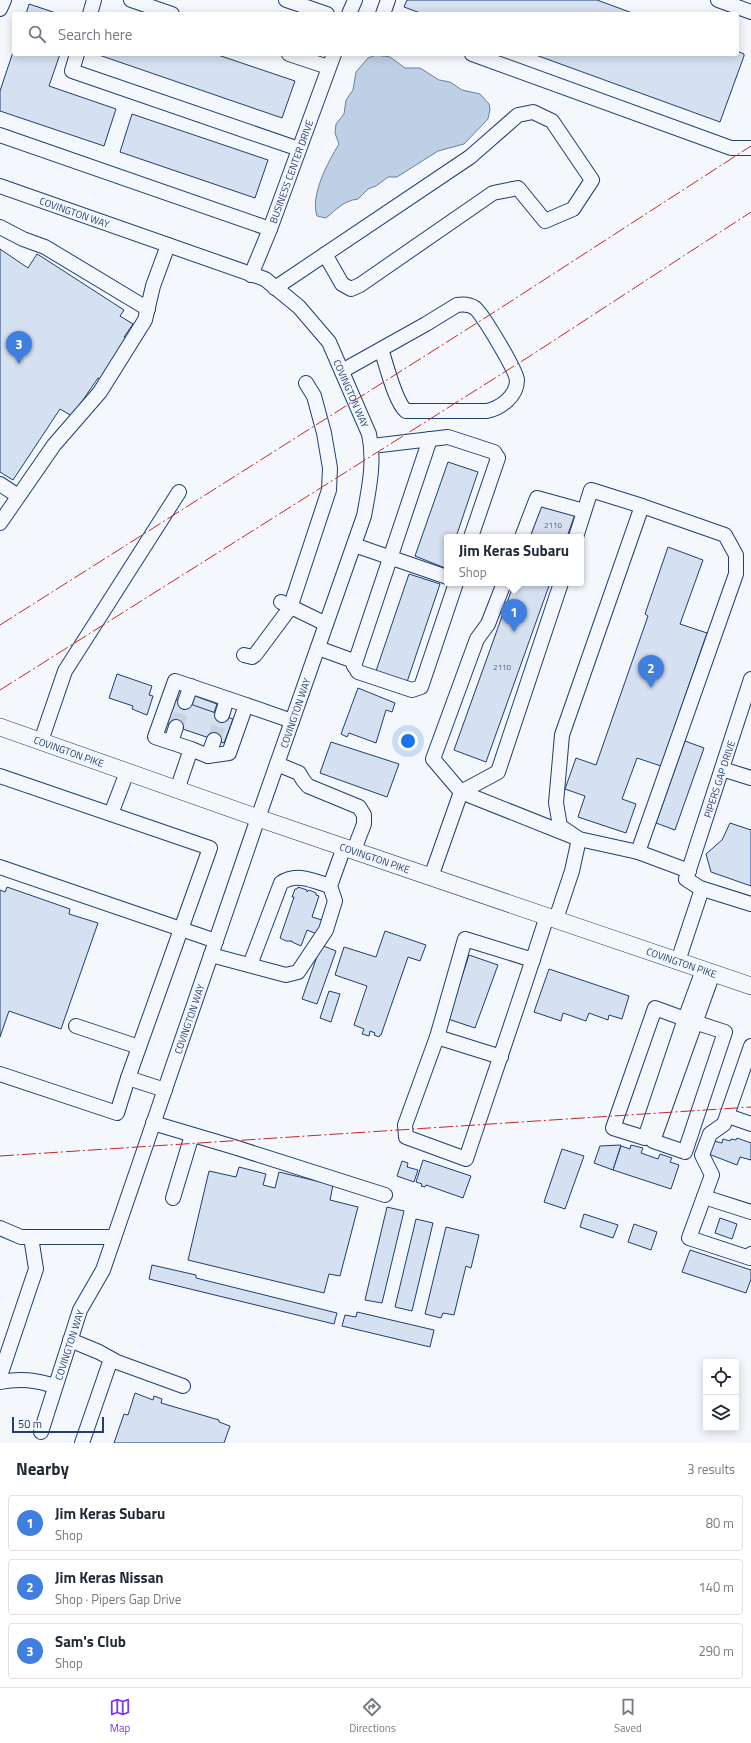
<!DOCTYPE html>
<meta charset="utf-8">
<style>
:root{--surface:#fff;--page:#f6f6f7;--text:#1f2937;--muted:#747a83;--line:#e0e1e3;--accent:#7c3aed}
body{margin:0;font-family:"Titillium Web",sans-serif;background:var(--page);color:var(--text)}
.controls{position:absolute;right:12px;bottom:12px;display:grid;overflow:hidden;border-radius:4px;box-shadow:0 2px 10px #0003}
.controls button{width:36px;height:36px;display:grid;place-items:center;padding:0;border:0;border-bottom:1px solid var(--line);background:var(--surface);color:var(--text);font:20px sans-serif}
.scale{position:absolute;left:12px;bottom:10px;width:92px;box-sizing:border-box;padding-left:4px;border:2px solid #1d3f73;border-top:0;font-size:11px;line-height:14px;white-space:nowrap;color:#1d3f73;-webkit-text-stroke:3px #f4f7fb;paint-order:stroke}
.you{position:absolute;left:408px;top:741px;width:14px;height:14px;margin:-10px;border:3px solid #fff;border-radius:50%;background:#1a73e8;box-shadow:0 0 0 6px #1a73e833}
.badge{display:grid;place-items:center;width:26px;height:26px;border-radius:50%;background:var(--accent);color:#fff;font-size:13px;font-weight:700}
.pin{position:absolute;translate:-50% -33px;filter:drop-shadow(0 1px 2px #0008)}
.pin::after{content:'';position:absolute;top:21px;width:14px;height:12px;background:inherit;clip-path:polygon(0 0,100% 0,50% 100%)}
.popup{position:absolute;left:444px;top:534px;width:140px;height:52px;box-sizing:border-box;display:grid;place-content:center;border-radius:4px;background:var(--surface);filter:drop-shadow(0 1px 3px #0005);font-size:13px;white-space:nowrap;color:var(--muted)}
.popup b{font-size:15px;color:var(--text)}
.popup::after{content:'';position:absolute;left:50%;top:100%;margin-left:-8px;border:8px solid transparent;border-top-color:var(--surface)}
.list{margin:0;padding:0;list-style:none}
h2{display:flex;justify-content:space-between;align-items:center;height:52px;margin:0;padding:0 16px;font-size:17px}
h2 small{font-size:13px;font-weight:400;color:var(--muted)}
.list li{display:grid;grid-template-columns:26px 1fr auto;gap:12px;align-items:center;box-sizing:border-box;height:56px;margin:0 8px 8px;padding:0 8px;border:1px solid var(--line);border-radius:4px}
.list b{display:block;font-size:15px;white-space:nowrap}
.list p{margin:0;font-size:13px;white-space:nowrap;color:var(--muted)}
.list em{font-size:13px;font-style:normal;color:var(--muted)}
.icon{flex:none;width:22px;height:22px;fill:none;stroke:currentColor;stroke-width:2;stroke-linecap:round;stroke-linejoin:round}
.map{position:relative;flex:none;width:751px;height:1443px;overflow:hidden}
.search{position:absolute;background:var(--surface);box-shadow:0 2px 10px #0003;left:12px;right:12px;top:12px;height:44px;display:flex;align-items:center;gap:10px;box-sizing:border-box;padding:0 14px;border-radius:4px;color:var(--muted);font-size:15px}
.sheet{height:244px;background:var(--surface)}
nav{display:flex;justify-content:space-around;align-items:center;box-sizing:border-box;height:56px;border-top:1px solid var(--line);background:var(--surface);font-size:11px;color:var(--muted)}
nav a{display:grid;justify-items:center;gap:2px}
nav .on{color:var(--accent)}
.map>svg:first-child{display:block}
</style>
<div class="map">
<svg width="751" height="1443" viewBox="0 0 751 1443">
<rect width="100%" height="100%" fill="#f4f7fb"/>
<path fill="#bed0e5" stroke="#687fa3" d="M376,55L390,57L405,68H420L439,80L450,82L462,90L480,94L489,104L490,109L488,119L464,144L438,151L397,177H388L376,186L368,189L358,199C343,201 337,209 326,218L317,216C310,195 328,162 339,144L335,133L336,124L344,114L346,100L353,90L356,72L368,58Z"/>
<g fill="#d5e0f0" stroke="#1d3f73">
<path d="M407,0H597L635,14H423L404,7Z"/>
<path d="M29,4L59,14H26Z"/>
<path d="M14,49V54H60L49,86L116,109L104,146L0,111V91Z"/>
<path d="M737,51L744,54V56L720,122L533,54H737Z"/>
<path d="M96,54H215L295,81L282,118Z"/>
<path d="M132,114L268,160L255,198L120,152Z"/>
<path d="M0,249L28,268L37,254L42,257L124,310L120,316L133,324L124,337L127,339L100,379L98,378L72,416L60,409L13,480L0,472Z"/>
<path d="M448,462L478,472L456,537H447V563L445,568L415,556Z"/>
<path d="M542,503L575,514L567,537H530Z"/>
<path d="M668,547L703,560L680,624L707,633L661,766L637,758L622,799L636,804L626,833L578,817L585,796L565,789L576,758L596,765L648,616L645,614Z"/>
<path d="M409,574L440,584L407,682L376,671Z"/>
<path d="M514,583H550L486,762L454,750Z"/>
<path d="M117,674L152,686L149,695L153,696L147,715L132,709L133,706L109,698Z"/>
<path d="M358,688L395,703L392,712L386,710L376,743L349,733L347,737L341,734Z"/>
<path d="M195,696L217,704L206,736L185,728Z"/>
<path d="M173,698L233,719L224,743L165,723Z"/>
<path d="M685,741L704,748L675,830L656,823Z"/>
<path d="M331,742L399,764L387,797L320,773Z"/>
<path d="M730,823L751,830V886L711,872L706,854L722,840Z"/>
<path d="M7,887L70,909L69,914L98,923L61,1029L9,1011L0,1037V890L5,892Z"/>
<path d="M298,887L307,890V892L309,890L316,893V895L319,896L312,917L322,920L317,934L307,930L301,946L292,942V941H286L280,938L294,897H292L295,889H297Z"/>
<path d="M385,931L426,945L420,961L408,957L381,1035H380L379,1037L374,1035L375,1033L370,1031L369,1036L362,1034L364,1029L354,1025L367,986L335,975L344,947L376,957Z"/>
<path d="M321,945L336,951L317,1004L302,999Z"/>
<path d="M469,955L498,965L475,1028L448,1019Z"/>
<path d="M549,969L629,996L622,1019L609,1015L608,1020L589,1013L586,1021L563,1013L561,1021L534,1012Z"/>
<path d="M329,991L340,994L331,1022L320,1018Z"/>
<path d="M737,1138L751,1143V1160L740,1157L737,1165L706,1153L710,1140L722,1143L723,1139L730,1141L731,1139L736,1140Z"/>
<path d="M621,1145L613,1170L594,1163L600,1146Z"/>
<path d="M631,1145L643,1148L641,1153L658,1159L660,1154L672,1158L670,1162L679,1165L671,1189L613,1170L621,1146L630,1149Z"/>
<path d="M562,1149L584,1156L565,1209L544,1202Z"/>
<path d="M423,1160L471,1176L463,1198L426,1185L425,1187L421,1186L422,1184L416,1182Z"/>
<path d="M402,1161L408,1163L407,1167L418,1170L414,1182L397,1176Z"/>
<path d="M239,1167L266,1174L263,1185L275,1188L279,1172L333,1185L330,1200L358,1207L340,1276L329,1274L324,1293L188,1260L209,1171L236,1177Z"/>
<path d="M387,1207L404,1211L382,1303L365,1300Z"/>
<path d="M584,1214L618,1225L613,1238L580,1227Z"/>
<path d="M720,1218L737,1224L732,1239L715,1233Z"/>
<path d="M416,1219L433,1223L412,1311L395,1307Z"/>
<path d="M634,1224L657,1232L651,1250L628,1242Z"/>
<path d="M446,1227L479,1235L471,1268L466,1266L454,1315L443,1313L441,1318L425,1314Z"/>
<path d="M690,1250L751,1270V1279L746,1293L682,1272Z"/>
<path d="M152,1265L196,1275V1278L337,1313L334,1324L149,1279Z"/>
<path d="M357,1312L434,1330L430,1347L342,1326L345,1315L356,1317Z"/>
<path d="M135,1393L153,1400L154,1396L162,1399L161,1403L219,1420V1422L230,1426L224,1443H114L124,1414L128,1415Z"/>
</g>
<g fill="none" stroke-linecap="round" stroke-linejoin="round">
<g stroke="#c9d2e0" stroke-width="14" stroke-dasharray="14 7" stroke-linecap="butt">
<path d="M176,727L185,702"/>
<path d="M214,740L222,715"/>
</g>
<g stroke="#1d3f73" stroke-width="16">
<g id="minor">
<path d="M131,0L172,14"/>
<path d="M286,0L327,14"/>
<path d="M718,0L751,12"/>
<path d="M0,9L4,0"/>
<path d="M90,14L94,0"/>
<path d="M349,14L355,0"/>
<path d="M383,14L388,0"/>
<path d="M77,54L72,71L299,149"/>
<path d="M289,54L328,67"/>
<path d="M472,54L731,148H751"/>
<path d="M0,135L270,229"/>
<path id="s1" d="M0,186L265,279L299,307L329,342L369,434C375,461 369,489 364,516L258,818L103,1270L80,1310L41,1432"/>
<path d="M0,227L23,239L45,247L148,309"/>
<path id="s2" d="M251,275L270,229L334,54"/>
<path d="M275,288L470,157L518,115L533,112L552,121L592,180L573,209L545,221L518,188L493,193L360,285L351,289L342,284L325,254"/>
<path d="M342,371L426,324L457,305C464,304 469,304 475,308C483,315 516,370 517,380C517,396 501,408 487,411H406C395,402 386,363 381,349"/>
<path d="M372,446L448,437L494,452L498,458L471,537"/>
<path d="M0,484L18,496"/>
<path d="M0,523L54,445L100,392L145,320L153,286L168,245"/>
<path d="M522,537L537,498L584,511"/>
<path d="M354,545L447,577"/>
<path d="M504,583L488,624L477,639L433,759L461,792L579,839L638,852L736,574V555L725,535L642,506"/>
<path d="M281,602L326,624"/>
<path d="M318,648L351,660L358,672L412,690L421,687L456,583"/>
<path d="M244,655L252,657L255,655L290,608L329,490L330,468L324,433L314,396L306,383"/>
<path d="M354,666L430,439"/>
<path d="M751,679L686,879L700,888L751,904"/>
<path d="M185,702L191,686"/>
<path d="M222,715L227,699"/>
<path d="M41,741L65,671L179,492"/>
<path d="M171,742L176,727"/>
<path d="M191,749L155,737L175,681L246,705"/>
<path d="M208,756L214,740"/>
<path d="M277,764L299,773L303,780L308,786L359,807L364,815V824L354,850"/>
<path d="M722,769L751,778"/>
<path d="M0,776L210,848L128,1078L165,1090"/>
<path d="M177,790L191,749L208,756L229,753L246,705L292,721"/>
<path d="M111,814L127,772"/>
<path d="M638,852L689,871"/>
<path d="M0,867L216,941"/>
<path d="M431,877L461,792L498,772L561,583"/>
<path d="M556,919L572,871L579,839L560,826L556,803L562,735L642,506L591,490L576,537"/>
<path d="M211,955L286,975L298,972L326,930L335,901L330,886L344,847"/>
<path d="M678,961L702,889"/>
<path d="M250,965L281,883C296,872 314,881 330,886"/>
<path d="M703,970L685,1019L725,1032L685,1152L653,1141L713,973"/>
<path d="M655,1008L685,1019L645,1138L613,1128Z"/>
<path d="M76,1026L139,1047"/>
<path d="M437,1037L465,939L533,960"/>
<path d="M751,1046L724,1124L710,1134L702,1155L712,1175L689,1238L750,1258L751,1254"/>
<path d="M501,1057L437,1037L405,1125L406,1137L466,1159C493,1078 521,997 547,916"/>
<path d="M0,1074L117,1113L128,1078"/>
<path d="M728,1116L751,1124"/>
<path d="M153,1123L234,1147L385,1195"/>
<path d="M704,1197L751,1212"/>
<path d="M173,1198L192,1135"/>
<path d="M0,1228L21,1237H114"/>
<path d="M70,1340L99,1352L117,1362L183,1386"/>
<path d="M0,1376L36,1269L31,1237"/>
<path d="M0,1382C21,1378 35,1380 55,1386"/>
<path d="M82,1443L111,1359"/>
</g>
</g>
<g stroke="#1d3f73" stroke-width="18">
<g id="major">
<path id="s3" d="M0,727L258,818L751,986"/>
</g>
</g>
<use href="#minor" stroke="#f4f7fb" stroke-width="14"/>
<use href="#major" stroke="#f4f7fb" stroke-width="17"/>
<g stroke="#c62828" stroke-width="1" stroke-dasharray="14 3 2 3" stroke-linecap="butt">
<path d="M0,625L499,309L751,146"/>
<path d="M0,690L530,356L751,212"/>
<path d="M0,1156L751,1107"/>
</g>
</g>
<g text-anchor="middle" stroke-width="3" stroke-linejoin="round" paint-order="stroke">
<g font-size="8" fill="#4b6792">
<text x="553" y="528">2110</text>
<text x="502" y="670">2110</text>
</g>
<g font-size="10" fill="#1d3f73" stroke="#f4f7fb">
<text dy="4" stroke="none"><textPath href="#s2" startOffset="111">BUSINESS CENTER DRIVE</textPath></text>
<text dy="4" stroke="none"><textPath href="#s1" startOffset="79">COVINGTON WAY</textPath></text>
<text dy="4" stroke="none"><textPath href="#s1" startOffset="427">COVINGTON WAY</textPath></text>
<text transform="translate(295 713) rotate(-71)" y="4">COVINGTON WAY</text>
<text dy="4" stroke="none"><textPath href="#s3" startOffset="73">COVINGTON PIKE</textPath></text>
<text transform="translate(719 779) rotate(-72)" y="4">PIPERS GAP DRIVE</text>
<text dy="4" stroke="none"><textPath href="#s3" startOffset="397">COVINGTON PIKE</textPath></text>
<text dy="4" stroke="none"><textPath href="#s3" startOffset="721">COVINGTON PIKE</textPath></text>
<text transform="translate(189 1019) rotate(-71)" y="4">COVINGTON WAY</text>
<text transform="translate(69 1345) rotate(-72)" y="4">COVINGTON WAY</text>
</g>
</g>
</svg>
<div class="controls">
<button><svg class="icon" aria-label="locate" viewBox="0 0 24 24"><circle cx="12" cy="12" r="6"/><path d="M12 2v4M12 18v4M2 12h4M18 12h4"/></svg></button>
<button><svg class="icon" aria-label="layers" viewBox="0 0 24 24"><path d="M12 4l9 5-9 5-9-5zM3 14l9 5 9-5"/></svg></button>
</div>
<div class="scale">50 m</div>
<div class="you"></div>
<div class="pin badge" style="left:514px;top:632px;background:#3f7fe0">1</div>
<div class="popup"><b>Jim Keras Subaru</b>Shop</div>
<div class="pin badge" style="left:651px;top:688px;background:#3f7fe0">2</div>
<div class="pin badge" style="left:19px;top:364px;background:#3f7fe0">3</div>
<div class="search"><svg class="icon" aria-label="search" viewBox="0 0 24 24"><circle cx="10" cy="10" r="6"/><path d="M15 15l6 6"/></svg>Search here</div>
</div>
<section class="sheet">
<h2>Nearby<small>3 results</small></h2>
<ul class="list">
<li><span class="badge" style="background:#3f7fe0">1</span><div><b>Jim Keras Subaru</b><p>Shop</p></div><em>80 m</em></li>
<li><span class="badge" style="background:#3f7fe0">2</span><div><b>Jim Keras Nissan</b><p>Shop · Pipers Gap Drive</p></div><em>140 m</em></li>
<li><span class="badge" style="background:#3f7fe0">3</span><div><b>Sam's Club</b><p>Shop</p></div><em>290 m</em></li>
</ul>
</section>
<nav>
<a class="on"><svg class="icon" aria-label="map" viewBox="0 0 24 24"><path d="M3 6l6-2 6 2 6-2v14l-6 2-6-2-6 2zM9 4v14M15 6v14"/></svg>Map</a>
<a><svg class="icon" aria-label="directions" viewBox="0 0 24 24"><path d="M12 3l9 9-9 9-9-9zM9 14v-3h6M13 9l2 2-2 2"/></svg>Directions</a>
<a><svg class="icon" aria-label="saved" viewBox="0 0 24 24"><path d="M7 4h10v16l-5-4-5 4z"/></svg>Saved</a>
</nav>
